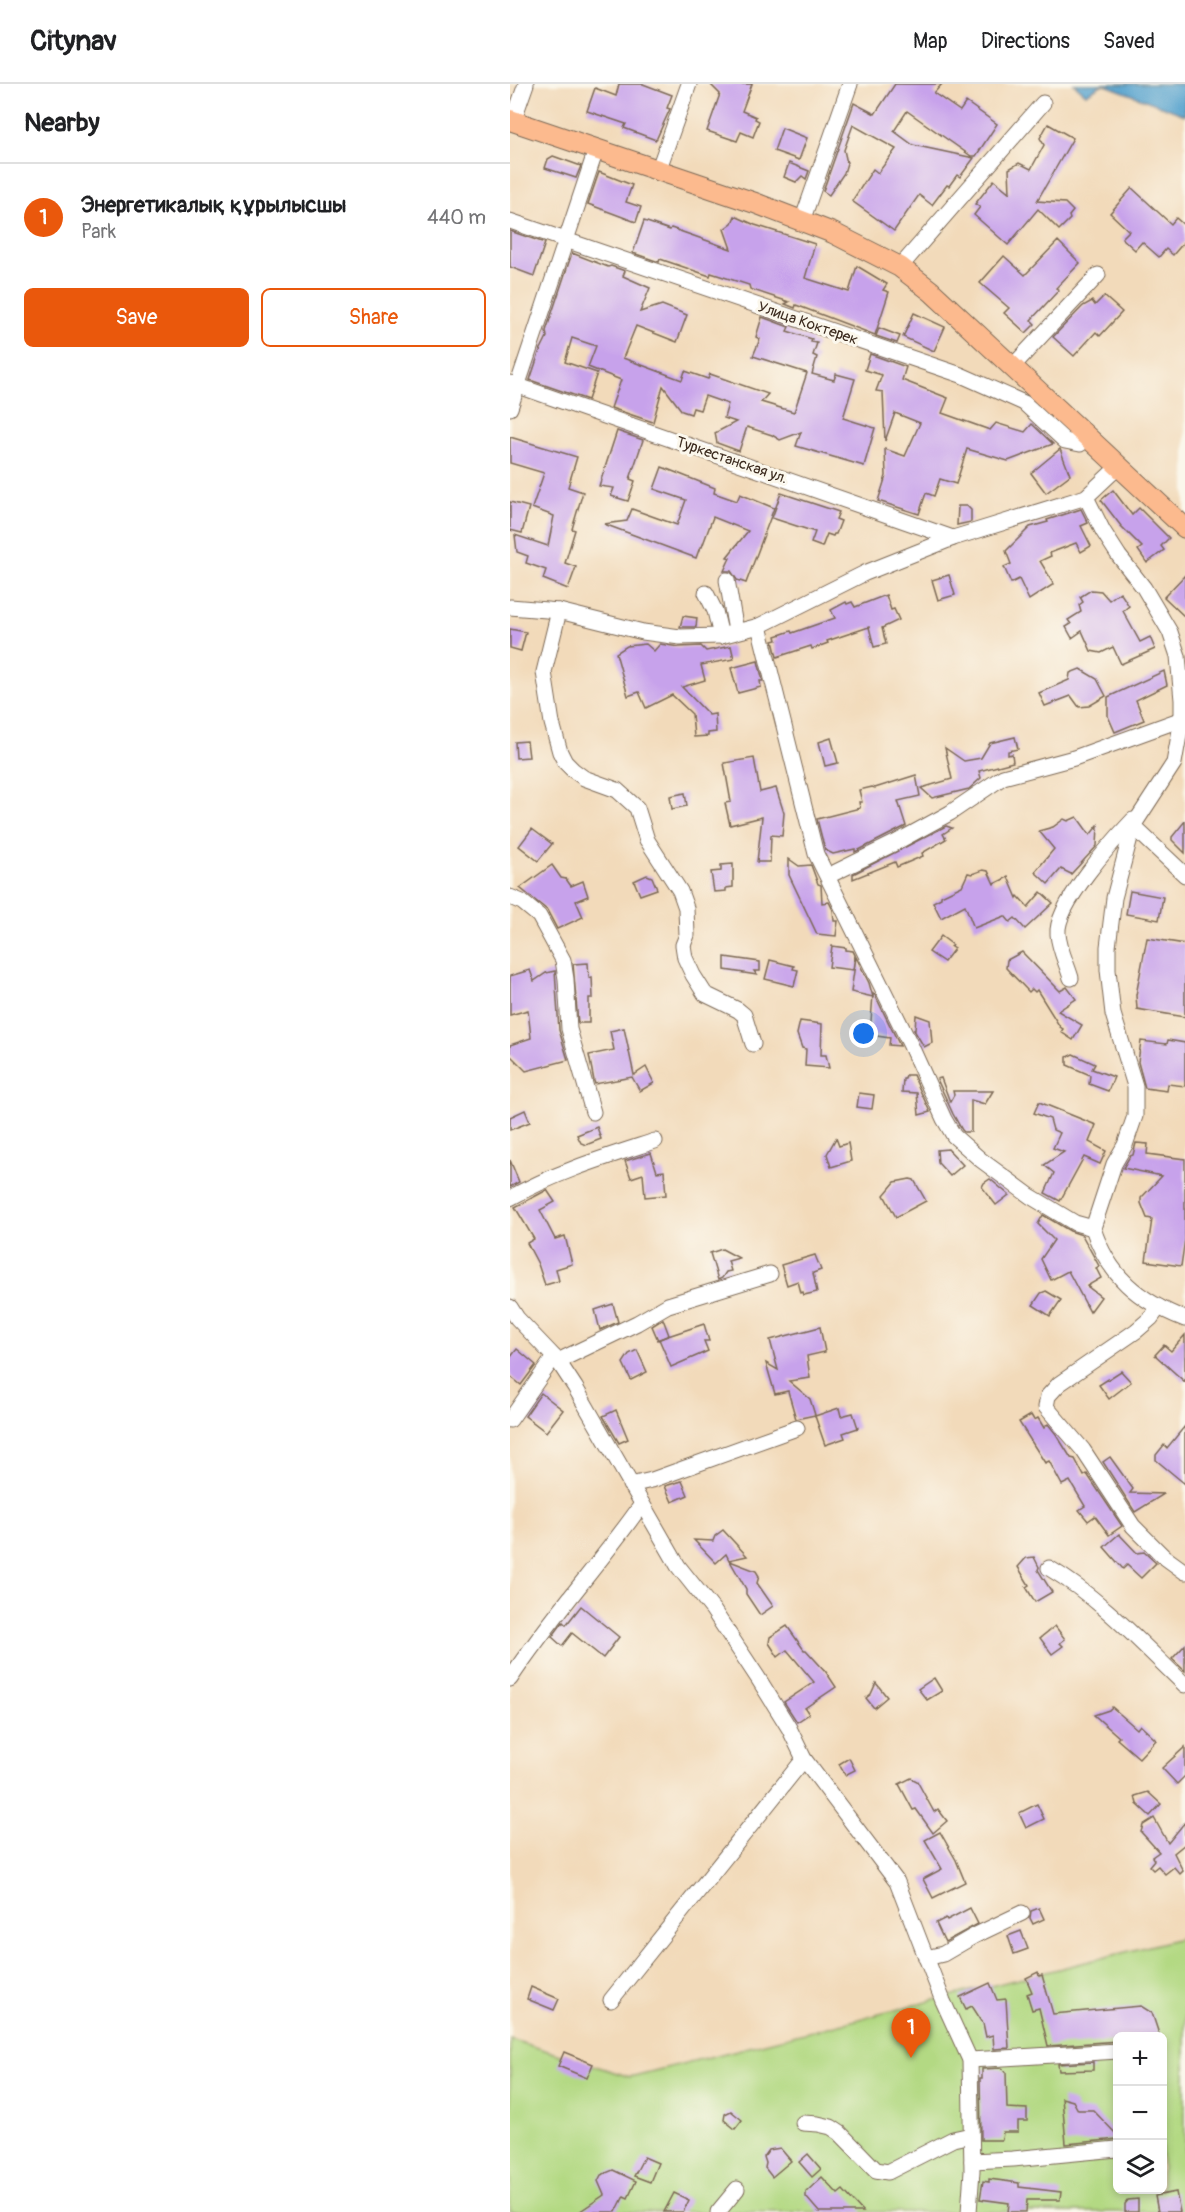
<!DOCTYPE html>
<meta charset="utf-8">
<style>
:root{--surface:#fff;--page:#f2f2f2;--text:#202124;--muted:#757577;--line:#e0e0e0;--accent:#ea580c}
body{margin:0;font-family:Pangolin,sans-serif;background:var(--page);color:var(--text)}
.controls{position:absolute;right:18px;bottom:18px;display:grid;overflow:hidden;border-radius:9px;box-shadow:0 3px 9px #0003}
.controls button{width:54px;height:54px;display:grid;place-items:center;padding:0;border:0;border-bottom:2px solid var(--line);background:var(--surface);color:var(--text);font:30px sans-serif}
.you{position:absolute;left:354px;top:950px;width:21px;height:21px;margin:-15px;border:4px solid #fff;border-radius:50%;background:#1a73e8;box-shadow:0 0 0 9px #1a73e833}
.badge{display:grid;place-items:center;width:39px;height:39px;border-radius:50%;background:var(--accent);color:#fff;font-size:20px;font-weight:700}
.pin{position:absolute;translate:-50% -50px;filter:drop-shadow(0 2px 3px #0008)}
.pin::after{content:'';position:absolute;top:32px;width:21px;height:18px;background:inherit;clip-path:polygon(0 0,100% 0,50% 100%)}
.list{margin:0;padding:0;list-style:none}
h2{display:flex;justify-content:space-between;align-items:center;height:78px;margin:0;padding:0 24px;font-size:26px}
h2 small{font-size:20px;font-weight:400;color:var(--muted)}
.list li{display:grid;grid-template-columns:39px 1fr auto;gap:18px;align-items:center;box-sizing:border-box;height:108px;padding:0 24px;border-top:2px solid var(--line)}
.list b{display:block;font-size:22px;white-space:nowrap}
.list p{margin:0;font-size:20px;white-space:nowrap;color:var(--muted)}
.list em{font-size:20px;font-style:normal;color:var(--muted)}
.actions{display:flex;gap:12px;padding:18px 24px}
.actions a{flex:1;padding:14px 0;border:2px solid var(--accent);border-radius:9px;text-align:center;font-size:21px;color:var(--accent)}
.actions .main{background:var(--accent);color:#fff}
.icon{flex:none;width:33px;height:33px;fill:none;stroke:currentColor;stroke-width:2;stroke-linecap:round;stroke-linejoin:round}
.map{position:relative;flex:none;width:675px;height:2128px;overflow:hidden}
header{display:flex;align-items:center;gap:36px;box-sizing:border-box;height:84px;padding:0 30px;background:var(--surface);border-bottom:2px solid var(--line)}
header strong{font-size:28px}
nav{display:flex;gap:33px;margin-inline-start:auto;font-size:21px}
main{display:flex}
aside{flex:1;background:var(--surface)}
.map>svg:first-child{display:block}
</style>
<header>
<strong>Citynav</strong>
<nav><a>Map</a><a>Directions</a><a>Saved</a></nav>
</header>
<main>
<aside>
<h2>Nearby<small></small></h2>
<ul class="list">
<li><span class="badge">1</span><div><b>Энергетикалық құрылысшы</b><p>Park</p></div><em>440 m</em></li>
</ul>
<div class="actions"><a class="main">Save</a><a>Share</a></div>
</aside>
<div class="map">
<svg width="675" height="2128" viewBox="0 0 675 2128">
<rect width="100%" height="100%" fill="#fbf7ec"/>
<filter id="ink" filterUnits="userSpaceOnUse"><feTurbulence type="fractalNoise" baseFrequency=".0167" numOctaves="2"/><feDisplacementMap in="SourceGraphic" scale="12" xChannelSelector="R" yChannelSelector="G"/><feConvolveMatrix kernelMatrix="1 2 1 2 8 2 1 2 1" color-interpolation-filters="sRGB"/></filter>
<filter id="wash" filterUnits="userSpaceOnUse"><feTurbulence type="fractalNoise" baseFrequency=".008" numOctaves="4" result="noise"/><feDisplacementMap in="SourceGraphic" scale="24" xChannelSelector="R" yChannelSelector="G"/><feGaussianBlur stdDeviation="1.35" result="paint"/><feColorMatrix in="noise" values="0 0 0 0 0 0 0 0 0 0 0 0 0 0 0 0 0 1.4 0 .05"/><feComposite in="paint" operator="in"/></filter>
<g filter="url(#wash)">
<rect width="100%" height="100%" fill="#f2daba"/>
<path fill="#b3d983" stroke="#778250" stroke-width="1.5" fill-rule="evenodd" d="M675,1853V2128H0V1955L120,1993ZM608,1952H652V2106H608Z"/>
<path fill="#55a2ce" stroke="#486676" stroke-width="1.5" d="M564,0H675V31L593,0L576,10Z"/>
<g id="blocks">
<g fill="#c7a2eb">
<path d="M109,0H133L162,11L157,24L160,25L146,56L114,44L116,40L77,27L85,4L106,12Z"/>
<path d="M200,0H242L232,27L246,33L245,35L249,37L243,53L231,48L227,57L197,47L210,10Z"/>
<path d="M385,0H432L424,9L450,27L456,18L487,40L466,72H461L397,27L384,47L403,61L464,74L450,93L447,91L439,102L437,101L422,121L409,111L384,147L342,117L363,85L368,89L386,65L343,41L334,66L337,79L334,89L319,111L313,107L344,19L365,30Z"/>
<path d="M538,40L563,54L527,117L555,119L563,127L559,132L560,135L549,146L528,125L498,161L464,131L470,123L465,120L484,96L500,109L499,85L509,79L521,85L534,61L530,54Z"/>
<path d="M272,44L297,54L289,76L264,67Z"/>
<path d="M43,72L71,82L66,94L35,84L38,75Z"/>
<path d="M279,79L299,87L296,95L292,92L286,98L274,93Z"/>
<path d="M89,88L122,101L116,118L131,123L126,138L78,120Z"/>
<path d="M622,104L661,140L666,134L675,142V157L663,171L656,165L649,173L632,158L625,166L612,154L619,147L600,129Z"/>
<path d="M225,132L245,141L305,160L295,194L339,208L347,182L377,200L373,206L379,208L365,251L286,221L285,224L275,220L279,218L240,205L239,201L201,189L200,192L150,175L149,178L123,169L134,137L160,146L161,144L221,165L214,145L222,139Z"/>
<path d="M0,147L35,159L24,192L0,183Z"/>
<path d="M548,157L570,179L546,204L549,206L521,236L525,240L516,249L494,229L499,224L470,199L494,172L515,191Z"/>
<path d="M62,169L98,183L101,182L115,187L113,192L140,204L130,228L152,221L177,231L167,258L126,242L113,274L172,296L175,287L198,295L200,290L258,310L251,318L284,328L297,289L243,272L250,255L246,253L252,233L279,243L277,247L302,255L301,258L307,259L303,271L307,273L302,290L324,296L326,290L345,295L333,334L365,344L354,382L286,362L291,348L270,356L262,351L237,343L229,367L207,359L205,349L226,338L214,334L218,320L195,312L190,326L183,324L181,330L172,327L153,302L143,338L101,324L111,296L78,283L86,262L62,254L55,278L87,289L78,316L20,296L29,269L37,253L36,247Z"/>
<path d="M594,212L612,228L590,252L586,248L564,272L543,253L573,222L582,217L585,221Z"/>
<path d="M404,229L435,243L424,267L393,253Z"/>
<path d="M369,244L390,252L387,259L366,252Z"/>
<path d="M360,270L396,283L392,296L438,314L432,329L480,346L486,339L515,348L522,340L543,360L498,377L457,365L446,400L430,395L424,412L416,409L409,430L368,417L376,392L375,365L395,372L410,339L385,329L375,357L373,308L366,307L372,291L355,286Z"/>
<path d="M107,347L133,356L120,395L125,397L118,417L101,412L104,404L89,402Z"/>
<path d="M0,353L67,373L58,403L73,408L62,445L65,446L55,479L66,483L58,505L33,495L36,486L16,479L18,472L7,468L5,451L38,462L44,432L22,424L34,389L0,379Z"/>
<path d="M550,365L560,391L536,409L521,389Z"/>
<path d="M152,383L205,404L204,409L227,417L230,410L264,424L236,499L227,496L221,487H214L220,474L217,473L238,447L203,433L192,463H190L186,474L94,440L117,437L122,425L167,441L176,416L144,405Z"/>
<path d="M603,406L622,431L629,424L659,454L651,462L654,466L637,479L628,466L632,463L611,442L591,416Z"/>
<path d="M271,409L329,428L326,435L331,437L326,450H324L323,452L317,450L312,463L301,459L305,448L262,434Z"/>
<path d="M0,418L19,423L12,449L0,446Z"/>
<path d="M448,422H457L461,426V438L447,441Z"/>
<path d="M571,425L578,439L571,442L581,462L571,468L566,459L540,469L541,472L530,477L544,500L519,516L509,495L501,499L494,483L501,480L496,467L520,443L538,438L537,436Z"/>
<path d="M439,491L445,511L428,516L422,496Z"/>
<path d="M675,491V533L654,513Z"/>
<path d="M581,506L591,507L599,516L610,508L619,522L613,527L630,558L640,553L645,565L611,580L603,563L591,569L581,567L572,547L562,554L556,543L561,540L558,536L571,528L569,521L573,518L570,513Z"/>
<path d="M376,511L381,526L384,525L389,536L372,544L376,560L364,563L359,543L317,557L318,559L302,565L301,562L267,573L263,557L267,556L266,552L281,547L282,549L325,534L321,526L336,518L337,520L342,518L345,523Z"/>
<path d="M173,532L187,534L186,543H170Z"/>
<path d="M0,545L16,548L11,567L0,564Z"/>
<path d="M136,560L144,567L150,560L169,563L191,562L196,567L221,562L224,575L191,581L195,596L172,603L199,631L205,630L206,648L198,649V652L184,653L182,630L162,611L136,624L129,608L118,612L106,569L117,562Z"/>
<path d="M248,577L253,597H250L251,603L228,609L221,584Z"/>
<path d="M570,585L587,595L596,612L579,622L569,623L561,612L535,622L529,609L559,596L560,589Z"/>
<path d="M654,587L657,601L626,616L634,636L605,648L598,632V613Z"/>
<path d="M505,653L508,665L498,667V671L502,670L503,678L469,687L471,694L459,705L422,714L411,704L442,695L435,664L454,677L471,674L480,659Z"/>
<path d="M321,654L328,679L315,682L309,658Z"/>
<path d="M17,657L19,673L6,674L5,658Z"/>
<path d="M244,674L250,708L266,704L274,729L272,752L261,751L260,778H247L252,733L220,741L215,719L221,718L214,679Z"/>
<path d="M406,691L410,712L388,717L396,742L345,768V765L323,770L315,766L307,735L350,724L349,718H352L349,706L362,703L365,704Z"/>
<path d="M175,709L177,722L162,725L160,712Z"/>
<path d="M567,733L580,751L588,741L587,762L561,790L551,785L538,800L525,788L544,765L529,747L543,743L554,735L558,737Z"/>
<path d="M675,737V769L662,756V753Z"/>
<path d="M436,742L442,744L433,750L436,755L412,769L413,772L387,783L385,778L343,795V790Z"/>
<path d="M22,745L42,760L28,777L9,762Z"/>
<path d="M279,775L289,782L301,781L308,800L311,801L312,819L319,818L323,826L324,837H328L326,852L307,850L279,791Z"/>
<path d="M223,780V803L216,804V807L204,808L201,788L211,787V781Z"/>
<path d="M42,781L51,794L56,795L61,802L73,797L78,812L66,817L73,833L47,845L37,826L10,804Z"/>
<path d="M473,786L478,787L484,800L498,793L507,814L508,812L518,823L531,808L543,819L515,845L505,834L500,838L495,832L464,844L455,821L431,834L423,818L431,814V812L452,802L458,789L462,790Z"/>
<path d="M137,791L142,793L147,805L130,811L124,797Z"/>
<path d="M620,807L653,813L649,836L616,830Z"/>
<path d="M431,852L443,861L441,863L444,865L434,878L419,868Z"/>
<path d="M637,854L675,860V933L627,925L626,911Z"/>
<path d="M322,862L336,864V866L343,867L345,871L343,886L319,883Z"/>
<path d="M512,868L550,907L557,903L566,915L548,927L572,941L563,956L551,948L553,945L550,943L527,906L525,908L522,905L519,908L496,884L497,876Z"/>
<path d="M215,873L250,878V887H244L247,891L215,886Z"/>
<path d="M346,873L359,899L363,913L341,908Z"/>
<path d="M260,876L284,882L283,885L288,886L284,902L255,895Z"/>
<path d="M78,879L79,894L82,893L83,914H79V939H68L63,880Z"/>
<path d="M20,886L24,897L36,889L45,887L49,946L58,976L16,987L0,971V961L21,954L18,926L0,931V892Z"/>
<path d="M363,910L365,911L390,962L379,961L380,954L360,951Z"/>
<path d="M406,931L420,936L422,959L414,963L404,946H405Z"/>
<path d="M290,937L312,940L311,971H316L319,984L295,982L296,965L292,964L287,950Z"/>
<path d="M114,944L124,991L136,983L144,999L130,1007L122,993L85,1000L84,997L79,971L104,966L100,947Z"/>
<path d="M658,956L675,959V1002L658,1000L657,1007L635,1004L628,978L631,957L657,960Z"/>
<path d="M563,970L585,980L582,985L604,993L598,1007L579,1000L580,991L557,981V973Z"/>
<path d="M396,991H403L420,1028L409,1031L407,1009L392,1008L393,995H395Z"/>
<path d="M431,994L440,1018L444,1011L443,1007H483L475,1020L461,1016V1048H454L452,1046L443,1030L427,995Z"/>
<path d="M349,1009L364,1011L362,1025L347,1023Z"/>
<path d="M529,1018L586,1041L579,1058L596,1067L590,1080L574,1073L550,1117L535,1109L544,1089L534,1081L554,1068L543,1064L550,1049L543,1046L540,1035L524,1029Z"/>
<path d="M15,1026L20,1038L0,1046V1033Z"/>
<path d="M87,1043L91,1055L76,1061L71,1059L67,1051Z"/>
<path d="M326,1054L329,1062L338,1059L341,1077L321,1083L317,1070Z"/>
<path d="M626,1059L638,1060L637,1070L675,1075V1155L671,1182L636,1177L642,1135L637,1134L631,1119V1114L652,1092L613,1084L620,1072L623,1071Z"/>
<path d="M438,1065L453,1081L440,1092L428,1079L427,1066Z"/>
<path d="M141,1069L147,1088L154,1087L156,1111L135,1113L133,1090L121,1094L115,1077Z"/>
<path d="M0,1076L9,1098L0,1103Z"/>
<path d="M400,1095L404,1096L416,1117L386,1133L374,1111L385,1098Z"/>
<path d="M480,1095L499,1111L486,1121L472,1103L474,1099Z"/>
<path d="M37,1106L45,1118L30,1126L45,1155L55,1152L62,1180L46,1185L49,1197L35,1201L28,1180L17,1159L24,1155L5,1123Z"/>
<path d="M533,1131L560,1147L572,1151L589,1182L586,1184L591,1194L577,1202L591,1213L580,1228L558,1187L541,1196L531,1175L544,1156L528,1140Z"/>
<path d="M212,1165L229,1174L218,1177L221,1187L216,1188L212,1194L208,1196L200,1169Z"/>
<path d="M305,1171L311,1186L303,1189L307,1208L294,1211L293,1208L291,1209L288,1197L277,1201L271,1181Z"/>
<path d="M536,1207L551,1216L540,1232L523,1221L531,1209Z"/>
<path d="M103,1220L108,1238L90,1246L85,1226Z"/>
<path d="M153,1235L159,1251L148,1256L142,1242Z"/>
<path d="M194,1240L199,1257H194L198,1267L161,1283L149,1255Z"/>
<path d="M310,1243L315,1268L297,1272L300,1294L279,1297L300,1315L305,1331L286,1335L278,1307L265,1310L256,1279L268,1286L260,1256Z"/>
<path d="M675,1251V1298L645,1271L654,1261L661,1267Z"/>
<path d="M7,1265L26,1281L11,1301L0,1292V1274Z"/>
<path d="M127,1266L137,1288L121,1296L113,1279L119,1270Z"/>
<path d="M611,1287L621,1298L599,1315L589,1301Z"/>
<path d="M31,1309L53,1326L36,1348L15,1332Z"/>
<path d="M329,1324L331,1332L343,1329L348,1344L333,1349L335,1354L315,1361L305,1332Z"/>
<path d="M106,1326L118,1355L109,1359L93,1332Z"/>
<path d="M521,1331L524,1336L528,1334L534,1344L538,1340L546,1350L561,1374L565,1375L574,1392L577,1390L612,1442L599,1451L585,1432L578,1437L569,1426L575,1422L560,1397L552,1401L539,1377L535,1379L509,1338Z"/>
<path d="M675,1342V1400L646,1376V1371L654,1361L657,1364Z"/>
<path d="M600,1373L623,1405L620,1409L654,1410L625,1428L593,1378Z"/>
<path d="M172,1397L178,1411L162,1418L155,1402Z"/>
<path d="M213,1446L237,1472L219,1476L216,1470L206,1479L184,1456L203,1457L205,1452Z"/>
<path d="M609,1450L627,1469L634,1468L646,1479L631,1494L617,1481L613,1485L594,1463Z"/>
<path d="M524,1473L529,1483L528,1486L542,1508L525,1518L516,1503L519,1501L508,1483L516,1474Z"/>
<path d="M220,1477L246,1487L249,1492L247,1499L263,1522L250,1531L236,1510V1505Z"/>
<path d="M71,1522L109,1553L93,1574L62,1549L52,1562L42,1553L53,1538L56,1541Z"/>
<path d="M277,1542L294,1566H296L316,1588L326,1603L295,1624L299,1630L287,1638L274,1618L304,1598L277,1566L268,1573L259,1559L260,1553Z"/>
<path d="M545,1542L555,1555L550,1559L553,1562L542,1570L530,1554Z"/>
<path d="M675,1561V1587L662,1575Z"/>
<path d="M424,1594L432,1607L417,1616L408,1605Z"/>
<path d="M366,1599L377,1613L364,1624L356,1614L361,1610Z"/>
<path d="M602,1623L627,1645L630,1641L646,1656L629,1674L607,1655L609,1653L584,1631L599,1626Z"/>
<path d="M675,1663V1692L667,1700L652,1684Z"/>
<path d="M339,1674L345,1686L335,1691L329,1680Z"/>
<path d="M401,1694L407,1697L424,1728L428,1725L437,1737L423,1749L406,1725L403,1726L389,1700Z"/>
<path d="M638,1708L651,1720L640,1732L627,1720L625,1712Z"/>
<path d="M527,1720L534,1735L516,1744L509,1729Z"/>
<path d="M644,1734L658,1759L675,1738V1760L664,1769L673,1787L670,1790L664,1783L655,1790L648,1782L643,1786L639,1782L644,1776L642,1773L649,1768L631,1748L633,1741Z"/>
<path d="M430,1748L446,1776L455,1798L423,1814L413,1795L432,1785L415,1756Z"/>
<path d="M460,1824L468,1840L435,1858L426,1839L436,1834L437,1836Z"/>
<path d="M529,1824L534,1835L523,1840L520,1834L521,1827Z"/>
<path d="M511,1847L518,1865L504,1870L498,1852Z"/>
<path d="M528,1888L529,1892L532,1891L543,1930L631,1922L642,1929L650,1953H608V1957L538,1962L529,1924L522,1926L517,1910L522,1908L516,1894Z"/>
<path d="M480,1899L487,1916L496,1915L499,1964L484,1965L483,1951L476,1953L473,1939L462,1922L456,1925L450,1913Z"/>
<path d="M21,1903L49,1915L44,1926L17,1915Z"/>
<path d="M54,1968L83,1980L77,1994L48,1982Z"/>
<path d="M583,1978V1986L549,1987L548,1980Z"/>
<path d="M491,1984L496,1988L497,2024L517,2025V2037H508V2048H493L492,2056H471L470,1994H472V1985Z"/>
<path d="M552,2014L563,2017L568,2026H583L608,2052V2055L556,2060Z"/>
<path d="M221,2027L232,2036L225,2045L214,2036L215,2030Z"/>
<path d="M270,2064L281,2077L262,2093L255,2084L256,2079L254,2073L259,2066Z"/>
<path d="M298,2070L311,2085L302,2093L289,2078Z"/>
<path d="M134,2073L148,2079L140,2098L124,2092Z"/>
<path d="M103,2086L126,2097L118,2114L114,2112L106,2128H69L94,2111L88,2097L91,2091Z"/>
<path d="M312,2093L328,2110L333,2106L353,2128H309L296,2113V2108Z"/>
<path d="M479,2095L509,2099V2103L551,2108L550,2116H517L516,2128H498L499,2119L470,2115L473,2097L479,2098Z"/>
<path d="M666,2108L670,2128H648L645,2112Z"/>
<path d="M164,2109L179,2116L173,2128H154Z"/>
<path d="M628,2115V2128H615V2120L618,2116Z"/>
</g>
</g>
</g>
<g filter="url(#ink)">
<use href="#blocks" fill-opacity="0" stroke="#7b6855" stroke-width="1.5"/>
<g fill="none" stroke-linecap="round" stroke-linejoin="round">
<g stroke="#7b6855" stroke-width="17">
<g id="minor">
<path d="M3,37L16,0"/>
<path d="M148,87L179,0"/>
<path d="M0,137L451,291L514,319L555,357L570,360L580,353"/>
<path d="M292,137L340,0"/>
<path d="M390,183L533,19"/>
<path d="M503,282L588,191"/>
<path d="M0,299L443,454"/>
<path d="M0,324L86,66"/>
<path d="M576,413L593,447L609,472L634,504L660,548L668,572L672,616V635L664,679L623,742L604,814L598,863V886L603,930L625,1002V1032L615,1061L604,1080L583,1144C598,1192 629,1217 675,1235"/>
<path d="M217,496L226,547"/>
<path d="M196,509L205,527L211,552"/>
<path d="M0,523L49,527L133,548L170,553L211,552L249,542L355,489L443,454L576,413L610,381"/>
<path d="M49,527L34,588L42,639L50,668L55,678L63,686L74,694L107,706L127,724L137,756L170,807L176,824L177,851L173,861L175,874L183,891L195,910L228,926L234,931L243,960"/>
<path d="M249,542L306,770L400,960L434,1035L444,1052L471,1076L520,1112L565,1139L583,1144"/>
<path d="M623,742L675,791"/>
<path d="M318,792L385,759L440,729L493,693L564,674L672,635"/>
<path d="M0,813L12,818L29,832L53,876L56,895L59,945L83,1028"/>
<path d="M561,894C557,880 549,865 548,850C545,822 603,757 623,736"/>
<path d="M0,1114C46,1088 96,1073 145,1057"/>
<path d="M0,1223L7,1234L48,1277L65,1303L168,1482L203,1526L248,1594L279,1644L294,1675L387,1798L433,1917L460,1976L462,2087L459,2128"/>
<path d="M649,1223L641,1234L626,1247L549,1300L538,1312L536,1323L573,1366L623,1442L653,1472L675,1488"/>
<path d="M48,1277L127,1239L158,1221L260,1190"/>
<path d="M0,1336L44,1273"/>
<path d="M120,1401L142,1396L287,1344"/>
<path d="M539,1484C590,1514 632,1560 675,1601"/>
<path d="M0,1595C40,1534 90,1480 132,1420"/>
<path d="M416,1874L433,1870L464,1852L512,1829"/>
<path d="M101,1916L294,1675"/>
<path d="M460,1976L608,1967"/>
<path d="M293,2039L308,2040L321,2043L330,2049L366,2086L378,2088L443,2055L461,2051"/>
<path d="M462,2077L503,2075L607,2065"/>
<path d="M208,2128L227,2105"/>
</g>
</g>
<g stroke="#7b6855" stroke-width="22">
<path id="major" d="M0,36L245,119L323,149L390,183L421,207L675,444"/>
</g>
<use href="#minor" stroke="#fff" stroke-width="15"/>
<use href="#major" stroke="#fcba8e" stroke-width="20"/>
</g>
</g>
<g text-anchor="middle" stroke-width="6" stroke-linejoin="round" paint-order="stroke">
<g font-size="15" fill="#3b2a1e" stroke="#fbf7ec">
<text transform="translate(298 239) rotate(19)" y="5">Улица Коктерек</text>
<text transform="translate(222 376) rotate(19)" y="5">Туркестанская ул.</text>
</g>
</g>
</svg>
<div class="controls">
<button>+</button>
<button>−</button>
<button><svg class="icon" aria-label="layers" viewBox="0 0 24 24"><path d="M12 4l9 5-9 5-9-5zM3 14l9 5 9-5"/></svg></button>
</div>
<div class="you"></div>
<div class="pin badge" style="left:401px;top:1974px">1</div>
</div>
</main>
